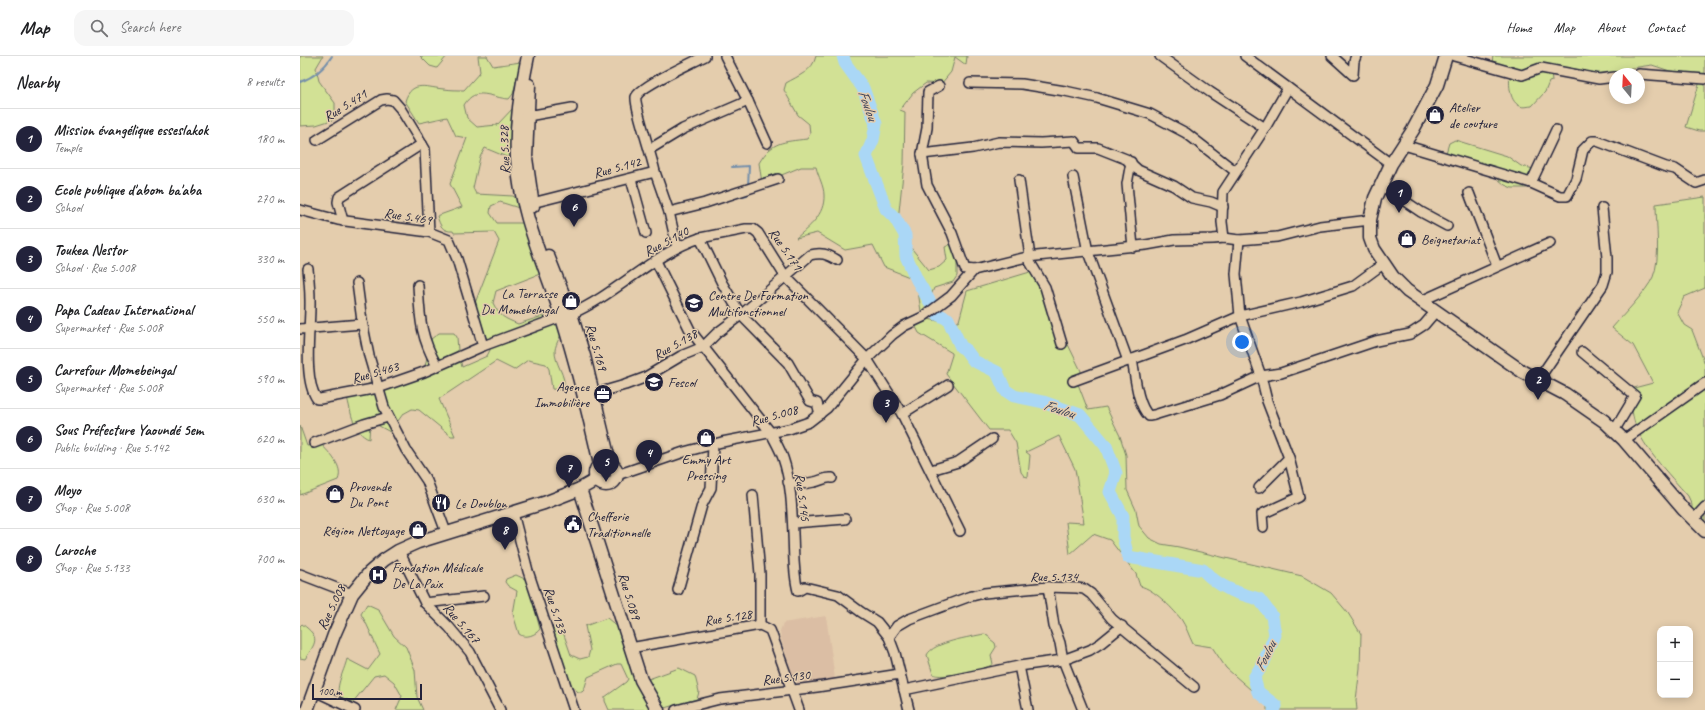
<!DOCTYPE html>
<meta charset="utf-8">
<style>
:root{--surface:#fff;--page:#f6f6f6;--text:#202124;--muted:#757577;--line:#e0e0e0;--accent:#22223b}
body{margin:0;font-family:Caveat,sans-serif;background:var(--page);color:var(--text)}
.controls{position:absolute;right:12px;bottom:12px;display:grid;overflow:hidden;border-radius:8px;box-shadow:0 2px 10px #0003}
.controls button{width:36px;height:36px;display:grid;place-items:center;padding:0;border:0;border-bottom:1px solid var(--line);background:var(--surface);color:var(--text);font:20px sans-serif}
.compass{position:absolute;left:1309px;top:12px;width:36px;height:36px;border-radius:50%;background:var(--surface);box-shadow:0 2px 10px #0003;rotate:342deg}
.scale{position:absolute;left:12px;bottom:10px;width:110px;box-sizing:border-box;padding-left:4px;border:2px solid #22223b;border-top:0;font-size:11px;line-height:14px;white-space:nowrap;color:#22223b;-webkit-text-stroke:3px #e4cdad;paint-order:stroke}
.you{position:absolute;left:942px;top:286px;width:14px;height:14px;margin:-10px;border:3px solid #fff;border-radius:50%;background:#1a73e8;box-shadow:0 0 0 6px #1a73e833}
.badge{display:grid;place-items:center;width:26px;height:26px;border-radius:50%;background:var(--accent);color:#fff;font-size:13px;font-weight:700}
.pin{position:absolute;translate:-50% -33px;filter:drop-shadow(0 1px 2px #0008)}
.pin::after{content:'';position:absolute;top:21px;width:14px;height:12px;background:inherit;clip-path:polygon(0 0,100% 0,50% 100%)}
.list{margin:0;padding:0;list-style:none}
h2{display:flex;justify-content:space-between;align-items:center;height:52px;margin:0;padding:0 16px;font-size:17px}
h2 small{font-size:13px;font-weight:400;color:var(--muted)}
.list li{display:grid;grid-template-columns:26px 1fr auto;gap:12px;align-items:center;box-sizing:border-box;height:60px;padding:0 16px;border-top:1px solid var(--line)}
.list b{display:block;font-size:15px;white-space:nowrap}
.list p{margin:0;font-size:13px;white-space:nowrap;color:var(--muted)}
.list em{font-size:13px;font-style:normal;color:var(--muted)}
.icon{flex:none;width:22px;height:22px;fill:none;stroke:currentColor;stroke-width:2;stroke-linecap:round;stroke-linejoin:round}
.map{position:relative;flex:none;width:1405px;height:654px;overflow:hidden}
header{display:flex;align-items:center;gap:24px;box-sizing:border-box;height:56px;padding:0 20px;background:var(--surface);border-bottom:1px solid var(--line)}
header strong{font-size:19px}
nav{display:flex;gap:22px;margin-inline-start:auto;font-size:14px}
.search{width:280px;height:36px;background:var(--page);display:flex;align-items:center;gap:10px;box-sizing:border-box;padding:0 14px;border-radius:12px;color:var(--muted);font-size:15px}
main{display:flex}
aside{flex:1;background:var(--surface)}
.map>svg:first-child{display:block}
</style>
<header>
<strong>Map</strong>
<div class="search"><svg class="icon" aria-label="search" viewBox="0 0 24 24"><circle cx="10" cy="10" r="6"/><path d="M15 15l6 6"/></svg>Search here</div>
<nav><a>Home</a><a>Map</a><a>About</a><a>Contact</a></nav>
</header>
<main>
<aside>
<h2>Nearby<small>8 results</small></h2>
<ul class="list">
<li><span class="badge">1</span><div><b>Mission évangélique esseslakok</b><p>Temple</p></div><em>180 m</em></li>
<li><span class="badge">2</span><div><b>Ecole publique d'abom ba'aba</b><p>School</p></div><em>270 m</em></li>
<li><span class="badge">3</span><div><b>Toukea Nestor</b><p>School · Rue 5.008</p></div><em>330 m</em></li>
<li><span class="badge">4</span><div><b>Papa Cadeau International</b><p>Supermarket · Rue 5.008</p></div><em>550 m</em></li>
<li><span class="badge">5</span><div><b>Carrefour Momebeingal</b><p>Supermarket · Rue 5.008</p></div><em>590 m</em></li>
<li><span class="badge">6</span><div><b>Sous Préfecture Yaoundé 5em</b><p>Public building · Rue 5.142</p></div><em>620 m</em></li>
<li><span class="badge">7</span><div><b>Moyo</b><p>Shop · Rue 5.008</p></div><em>630 m</em></li>
<li><span class="badge">8</span><div><b>Laroche</b><p>Shop · Rue 5.133</p></div><em>700 m</em></li>
</ul>
</aside>
<div class="map">
<svg width="1405" height="654" viewBox="0 0 1405 654">
<rect width="100%" height="100%" fill="#e4cdad"/>
<filter id="ink" filterUnits="userSpaceOnUse"><feTurbulence type="fractalNoise" baseFrequency=".025" numOctaves="2"/><feDisplacementMap in="SourceGraphic" scale="8" xChannelSelector="R" yChannelSelector="G"/><feConvolveMatrix kernelMatrix="1 2 1 2 8 2 1 2 1" color-interpolation-filters="sRGB"/></filter>
<g filter="url(#ink)">
<path fill="#dbbea4" d="M526,560L535,623L499,628L495,626L481,583L480,575L483,567Z"/>
<g fill="#d2e195" stroke="#7a8268">
<path d="M0,0H23L16,12L19,25L35,47V63L16,69L0,70Z"/>
<path d="M120,0H147L137,12L130,10Z"/>
<path d="M178,0H187L193,10L221,6L213,38L209,43C191,42 176,29 164,49L167,62L177,71L197,69L215,50L209,102L185,92L180,101L173,132L176,138L213,140L218,144L219,152L200,146L191,150L190,157L197,167H223L246,209L245,216L196,235L193,247C200,261 204,262 218,268L252,257L257,261L264,273C261,279 256,287 255,294C254,308 267,319 264,334L252,333L249,313L246,308L228,304L214,314L196,305L139,343L155,380H151L119,354L112,353L103,358L90,376L70,365L69,383C53,377 51,356 47,341L48,338L70,327L123,319L131,283L139,277H154L157,281L158,295L162,311L187,300L190,294L175,247L199,185L194,176L154,177L153,175C142,176 140,169 137,160L162,151L150,128L167,82L156,80L147,61L119,67L105,45C112,23 128,32 144,33C151,34 157,34 164,34L180,16Z"/>
<path d="M516,0H667L666,9L655,1L651,16L641,28L626,27L613,37L600,54L605,56L604,108L598,165L604,183L629,214L639,211L647,204L645,191L651,188L657,199V220L653,226L634,232L622,262L654,268L659,265L667,235L730,216L733,217L781,315L778,328L788,354L806,351L820,380L826,399L827,434L836,454L839,470L849,482L861,488L879,491L1002,520L1031,537L1048,557L1061,578L1060,612L1056,644L1057,654H967V648L926,612L912,591L893,588C889,580 886,570 881,563C871,551 854,533 840,530L836,518L810,484L793,478L770,498L766,466L784,467L775,413L759,380L726,396L730,399L728,421L724,420L721,416L716,387L708,374H689L646,318L652,299V297L619,277L616,271L622,262L618,235L612,222L584,211L573,189L545,194L517,177L496,182C509,171 525,159 524,139C524,130 518,120 516,111H501L462,127L459,107C472,85 483,86 507,83L510,78L509,68L498,59L484,34L486,27C498,20 513,15 516,0Z"/>
<path d="M1193,0H1405V75H1399L1386,71L1400,25L1352,9L1331,12L1302,21C1287,14 1270,18 1255,9L1251,15L1252,25L1249,26L1245,36L1232,50C1229,50 1223,52 1220,50C1208,45 1209,24 1210,15L1197,10L1192,6Z"/>
<path d="M1155,84L1207,100L1221,110L1234,113L1233,130L1227,132H1212L1205,129L1192,118L1146,97L1149,87Z"/>
<path d="M1405,141V232L1384,241L1377,256L1384,269L1392,274L1405,308V476L1391,463L1392,449L1388,440C1370,419 1338,388 1333,360C1331,351 1333,340 1334,332L1353,327L1333,289L1312,272C1323,259 1347,235 1353,221C1361,202 1356,169 1356,148Z"/>
<path d="M0,370L7,390L21,388C29,397 44,410 38,424L0,439Z"/>
<path d="M216,519L227,524L240,573C236,579 225,583 219,578L213,558L217,535L208,530L205,526L206,523Z"/>
<path d="M67,548L78,553L94,580L106,591L115,614L117,641L123,654H96L102,640L94,626L84,618L74,620L53,646L41,645C33,633 44,616 47,603L68,614L80,598C73,584 69,571 61,558Z"/>
<path d="M307,562L319,572L343,625L379,612L395,620L399,636L397,643L357,654H309L305,645V641L326,626L328,623L321,608H317L288,621L284,634L282,636H278L267,624L252,574L253,571H260L262,573L271,599L280,603L288,601L290,594L285,570Z"/>
<path d="M2,568C21,582 16,586 5,603L0,602V570Z"/>
<path d="M684,578L688,579L690,583L695,587L696,591L691,599L693,608C686,614 640,623 633,618L627,599C633,586 671,581 684,578Z"/>
</g>
<g fill="none" stroke-linecap="round" stroke-linejoin="round">
<g stroke="#748fab" stroke-width="2">
<path d="M0,26C14,21 24,13 32,0"/>
<path d="M432,111L449,110L448,130"/>
<path d="M438,141L447,139V137"/>
</g>
<path stroke="#aad7f6" stroke-width="13" d="M543,0L545,7L563,32L576,68L573,84L566,100L586,153L595,162L605,179L606,200L617,224L637,258L648,263L661,291L665,293L674,305L697,316L705,334L714,340L743,346L780,359L806,390L816,417L810,436L823,460V481L828,501L903,514C920,532 936,537 959,543L972,560L975,579L964,606L954,622L958,636L976,650L974,654"/>
<g stroke="#22223b" stroke-width="12">
<g id="street">
<path d="M425,0L448,45L467,87"/>
<path d="M860,0L910,36L965,72"/>
<path d="M945,0L1091,108"/>
<path d="M1032,0L1053,19L1054,5L1056,0"/>
<path d="M1154,0L1222,19L1241,12L1299,23L1315,21"/>
<path d="M1339,18L1405,23"/>
<path d="M670,27L722,28L765,35L797,42L850,58L886,77L935,115"/>
<path d="M639,30L628,36L627,72L622,98L627,129L652,177L665,213L674,214"/>
<path d="M228,60L272,52"/>
<path d="M17,84L81,44L87,43L93,44L100,52L125,93L129,176"/>
<path d="M1104,89L1231,127L1260,140H1267L1276,123L1283,94L1292,85H1297L1366,111L1375,113L1396,127L1405,124"/>
<path d="M350,93L383,73L448,45"/>
<path d="M622,98L673,92L699,86L741,87L774,85L779,92H798L826,103L838,114L874,130L892,142L911,146L923,151"/>
<path d="M831,106L827,128L833,191"/>
<path d="M355,116C353,104 334,48 336,41C340,30 392,7 405,0"/>
<path d="M773,121L788,196L828,305"/>
<path d="M331,123L346,177"/>
<path d="M719,124L730,201"/>
<path d="M1231,127L1256,74"/>
<path d="M1081,129L1121,156L1147,170"/>
<path d="M1169,137L1197,210"/>
<path d="M232,147L355,116L369,156L377,191"/>
<path d="M0,154L38,164L129,176L149,184L157,203L183,290"/>
<path d="M369,156L405,147L478,123"/>
<path d="M43,165L38,146L39,141L122,88"/>
<path d="M400,182L446,173H453L458,177L485,220L567,303L602,358L660,475"/>
<path d="M924,182L922,166L923,136L965,72L988,32"/>
<path d="M939,184L936,218L940,260L961,320L967,345L989,402L999,441L962,458L963,471"/>
<path d="M727,201L745,231L762,288"/>
<path d="M356,205L390,274L471,377C475,385 480,393 483,402C491,425 492,453 493,478C494,497 493,516 498,535L505,531L538,539L561,556L577,566L589,581L595,597L609,654"/>
<path d="M8,213C9,223 10,234 10,244C11,269 2,322 17,343H20L78,332L124,316L183,290L261,261"/>
<path d="M57,227L62,265L69,300L84,351L106,394L127,425L146,476"/>
<path d="M118,229C120,262 120,280 137,310"/>
<path d="M1121,245L1250,187"/>
<path d="M271,258C317,238 352,198 400,182L422,227L441,259L488,307L510,345L517,347L520,358"/>
<path d="M0,273L62,268"/>
<path d="M1282,296L1335,340L1314,375"/>
<path d="M832,303C835,319 837,349 849,360L854,359L920,339L961,320L981,317L1076,285L1110,278L1124,269L1136,255"/>
<path d="M1238,324L1303,229L1307,216V202L1302,152"/>
<path d="M773,325L885,284L940,260L1001,246L1053,230L1083,208"/>
<path d="M294,338L325,329L344,322L381,300L403,291L417,277L441,259L510,199C521,196 527,198 537,204"/>
<path d="M602,358L648,329"/>
<path d="M1324,384L1405,327"/>
<path d="M14,387L64,368L88,361"/>
<path d="M631,414L658,406L692,383"/>
<path d="M317,419L384,396L422,386L489,373L509,366L527,352L567,303L592,279L604,270L623,261L651,240L674,214L727,201L846,189L874,184L913,183L924,182L939,184L977,181L1020,170L1070,164"/>
<path d="M488,426C497,429 505,428 514,426C520,425 526,421 532,422"/>
<path d="M959,432L989,402"/>
<path d="M453,439L460,518V569"/>
<path d="M214,461L228,515L274,654"/>
<path d="M1393,464L1405,451"/>
<path d="M493,467L545,463"/>
<path d="M101,499L125,547L149,571L170,596L200,654"/>
<path d="M0,518L52,538"/>
<path d="M748,531L754,570L760,587L763,604L783,654"/>
<path d="M378,534L402,449L411,432L413,389"/>
<path d="M125,547L184,540"/>
<path d="M589,581L597,570L609,563L668,541L684,537L748,531L777,532L784,533L791,538L812,563L894,631"/>
<path d="M330,592L460,569L470,574L472,579L499,654"/>
<path d="M719,610L728,654"/>
<path d="M604,634L719,610L763,604L790,594L801,587L822,570"/>
<path d="M19,637L55,654"/>
<path d="M376,654L420,643L517,631L600,618"/>
</g>
</g>
<g stroke="#22223b" stroke-width="15">
<g id="secondary">
<path d="M228,0C221,34 215,67 217,102C220,158 245,209 262,262C277,310 289,359 300,408"/>
<path d="M1146,0L1137,29L1113,74L1091,108L1075,142L1070,164V182L1074,193L1093,221L1107,235L1223,316L1265,338L1304,365L1324,384L1384,454L1405,475"/>
<path d="M229,29L226,102L233,150"/>
<path d="M248,200L271,258L284,300L310,408"/>
<circle cx="306" cy="418" r="11"/>
<path d="M280,433L341,624L358,654"/>
<path d="M7,654L34,579L52,538L69,517L84,504L98,495L118,486L244,447L280,433L296,424"/>
</g>
</g>
<use href="#street" stroke="#e4cdad" stroke-width="9"/>
<use href="#secondary" stroke="#e4cdad" stroke-width="12"/>
</g>
</g>
<defs>
<g id="shop-disc" transform="scale(1)"><circle r="9.5" fill="#22223b" stroke="#e4cdad"/><path d="M-5-2.5h2.3a2.7 3.5 0 0 1 5.4 0H5L5.5 6h-11ZM-1.5-2.5h3a1.5 2.3 0 0 0-3 0Z" fill="#fff"/></g>
<g id="university-disc" transform="scale(1)"><circle r="9.5" fill="#22223b" stroke="#e4cdad"/><path d="M0-5L7-2L0 1L-7-2ZM-4 1L0 2.5L4 1V4Q0 6-4 4Z" fill="#fff"/></g>
<g id="school-disc" transform="scale(1)"><circle r="9.5" fill="#22223b" stroke="#e4cdad"/><path d="M0-5L7-2L0 1L-7-2ZM-4 1L0 2.5L4 1V4Q0 6-4 4Z" fill="#fff"/></g>
<g id="office-disc" transform="scale(1)"><circle r="9.5" fill="#22223b" stroke="#e4cdad"/><path d="M-6-3h4V-5.5h4V-3h4V5H-6ZM-1-4.5V-3h2v-1.5ZM-6 0V1H6V0Z" fill="#fff"/></g>
<g id="restaurant-disc" transform="scale(1)"><circle r="9.5" fill="#22223b" stroke="#e4cdad"/><path d="M-5-6h1v4h1v-4h1v4h1v-4h1v5L-1.5 .5V6h-2V.5L-5-1ZM5-6V6H3V1.5H1.5Q1.5-4 5-6Z" fill="#fff"/></g>
<g id="civic-disc" transform="scale(1)"><circle r="9.5" fill="#22223b" stroke="#e4cdad"/><path d="M-.6-6.5H3V-4.5H.6V-3L4-1V1h2V6H-6V1h2V-1L-.6-3ZM-1.2 2.5V6h2.4V2.5Z" fill="#fff"/></g>
<g id="hospital-disc" transform="scale(1)"><circle r="9.5" fill="#22223b" stroke="#e4cdad"/><path d="M-5-5h3v3.5h4V-5h3V5h-3V1.5h-4V5h-3Z" fill="#fff"/></g>
</defs>
<g fill-rule="evenodd">
<use href="#shop-disc" x="1135" y="59"/>
<use href="#shop-disc" x="1107" y="183"/>
<use href="#shop-disc" x="271" y="245"/>
<use href="#university-disc" x="394" y="247"/>
<use href="#school-disc" x="354" y="326"/>
<use href="#office-disc" x="303" y="338"/>
<use href="#shop-disc" x="406" y="382"/>
<use href="#shop-disc" x="35" y="438"/>
<use href="#restaurant-disc" x="141" y="447"/>
<use href="#civic-disc" x="273" y="468"/>
<use href="#shop-disc" x="118" y="474"/>
<use href="#hospital-disc" x="78" y="519"/>
</g>
<g text-anchor="middle" stroke-width="3" stroke-linejoin="round" paint-order="stroke">
<g font-size="14" fill="#22223b" stroke="#e4cdad">
<text transform="translate(45 49) rotate(-32)" y="5">Rue 5.471</text>
<text transform="translate(204 94) rotate(-92)" y="5">Rue 5.328</text>
<text transform="translate(317 111) rotate(-15)" y="5">Rue 5.142</text>
<text transform="translate(108 160) rotate(9)" y="5">Rue 5.469</text>
<text transform="translate(366 185) rotate(-28)" y="5">Rue 5.140</text>
<text transform="translate(486 193) rotate(55)" y="5">Rue 5.171</text>
<text transform="translate(375 288) rotate(-30)" y="5">Rue 5.138</text>
<text transform="translate(297 291) rotate(74)" y="5">Rue 5.169</text>
<text transform="translate(75 316) rotate(-16)" y="5">Rue 5.463</text>
<text transform="translate(474 359) rotate(-15)" y="5">Rue 5.008</text>
<text transform="translate(503 441) rotate(83)" y="5">Rue 5.145</text>
<text x="754" y="525">Rue 5.134</text>
<text transform="translate(330 540) rotate(73)" y="5">Rue 5.089</text>
<text transform="translate(31 551) rotate(-64)" y="5">Rue 5.008</text>
<text transform="translate(256 554) rotate(72)" y="5">Rue 5.133</text>
<text transform="translate(428 561) rotate(-9)" y="5">Rue 5.128</text>
<text transform="translate(162 567) rotate(49)" y="5">Rue 5.167</text>
<text transform="translate(486 621) rotate(-7)" y="5">Rue 5.130</text>
</g>
<g font-size="14" fill="#22223b" stroke="#e4cdad" text-anchor="start">
<text x="1149" y="56">Atelier<tspan x="1149" dy="16">de couture</tspan></text>
<text x="1121" y="188">Beignetariat</text>
<text x="257" y="242" text-anchor="end">La Terrasse<tspan x="257" dy="16">Du Momebelngal</tspan></text>
<text x="408" y="244">Centre De Formation<tspan x="408" dy="16">Multifonctionnel</tspan></text>
<text x="368" y="331">Fescol</text>
<text x="289" y="335" text-anchor="end">Agence<tspan x="289" dy="16">Immobilière</tspan></text>
<text x="406" y="408" text-anchor="middle">Emmy Art<tspan x="406" dy="16">Pressing</tspan></text>
<text x="49" y="435">Provende<tspan x="49" dy="16">Du Pont</tspan></text>
<text x="155" y="452">Le Doublon</text>
<text x="287" y="465">Chefferie<tspan x="287" dy="16">Traditionnelle</tspan></text>
<text x="104" y="479" text-anchor="end">Région Nettoyage</text>
<text x="92" y="516">Fondation Médicale<tspan x="92" dy="16">De La Paix</tspan></text>
</g>
<g font-size="15" font-style="italic" fill="#363d57" stroke="#e4cdad">
<text transform="translate(568 49) rotate(70)" y="5">Foulou</text>
<text transform="translate(759 353) rotate(17)" y="5">Foulou</text>
<text transform="translate(965 600) rotate(-64)" y="5">Foulou</text>
</g>
</g>
</svg>
<div class="controls">
<button>+</button>
<button>−</button>
</div>
<svg class="compass" viewBox="-18 -18 36 36"><path d="M0-13l5 13h-10z" fill="#e53935"/><path d="M0 13l5-13h-10z" fill="#757577"/></svg>
<div class="scale">100 m</div>
<div class="you"></div>
<div class="pin badge" style="left:1099px;top:157px">1</div>
<div class="pin badge" style="left:1238px;top:344px">2</div>
<div class="pin badge" style="left:586px;top:367px">3</div>
<div class="pin badge" style="left:349px;top:417px">4</div>
<div class="pin badge" style="left:306px;top:426px">5</div>
<div class="pin badge" style="left:274px;top:171px">6</div>
<div class="pin badge" style="left:269px;top:432px">7</div>
<div class="pin badge" style="left:205px;top:494px">8</div>
</div>
</main>
